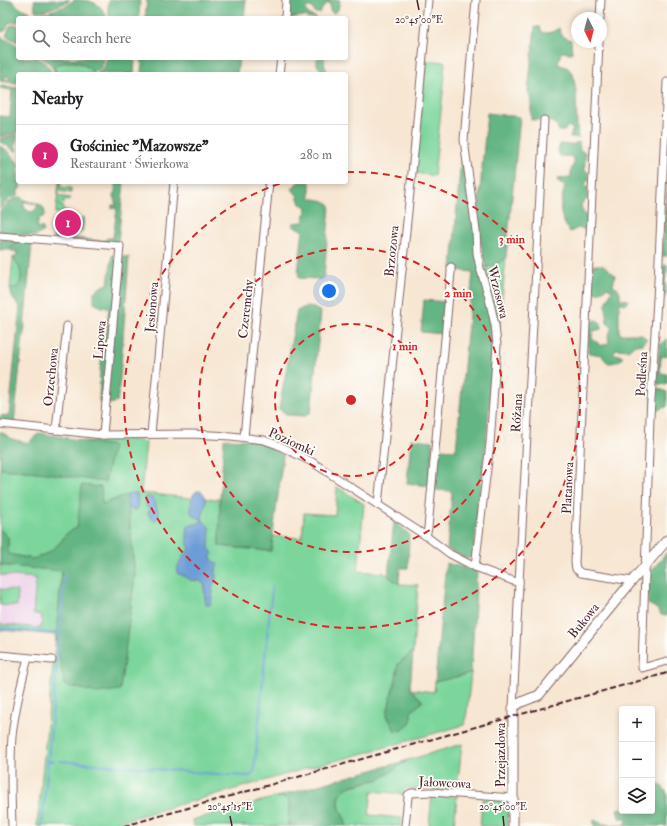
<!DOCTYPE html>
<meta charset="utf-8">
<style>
:root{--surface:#fff;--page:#f6f6f6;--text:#202124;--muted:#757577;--line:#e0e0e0;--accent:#db2777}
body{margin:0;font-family:"IM FELL Double Pica",serif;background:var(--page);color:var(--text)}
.controls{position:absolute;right:12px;bottom:12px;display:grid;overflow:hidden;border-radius:4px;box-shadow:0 2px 6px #0003}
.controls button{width:36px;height:36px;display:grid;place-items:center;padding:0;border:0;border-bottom:1px solid var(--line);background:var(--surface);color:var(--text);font:20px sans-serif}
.compass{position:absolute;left:571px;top:12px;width:36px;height:36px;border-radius:50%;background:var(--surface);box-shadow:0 2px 6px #0003;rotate:174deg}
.you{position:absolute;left:329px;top:291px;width:14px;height:14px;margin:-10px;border:3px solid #fff;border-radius:50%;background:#1a73e8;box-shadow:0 0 0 6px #1a73e833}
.badge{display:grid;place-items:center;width:26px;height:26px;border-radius:50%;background:var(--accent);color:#fff;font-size:13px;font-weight:700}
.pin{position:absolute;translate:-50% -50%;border:2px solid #fff;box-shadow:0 1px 4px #0006}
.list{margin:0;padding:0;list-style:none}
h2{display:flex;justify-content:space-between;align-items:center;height:52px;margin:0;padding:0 16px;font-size:17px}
h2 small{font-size:13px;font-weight:400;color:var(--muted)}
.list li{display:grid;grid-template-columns:26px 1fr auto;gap:12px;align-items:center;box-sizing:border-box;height:60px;padding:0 16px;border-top:1px solid var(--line)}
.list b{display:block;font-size:15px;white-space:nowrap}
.list p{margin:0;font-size:13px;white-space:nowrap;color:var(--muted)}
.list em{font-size:13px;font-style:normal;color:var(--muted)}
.icon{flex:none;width:22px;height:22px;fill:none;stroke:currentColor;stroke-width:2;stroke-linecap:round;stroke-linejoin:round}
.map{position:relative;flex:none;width:667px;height:826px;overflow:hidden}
.search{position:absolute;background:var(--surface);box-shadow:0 2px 6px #0003;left:16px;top:16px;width:332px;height:44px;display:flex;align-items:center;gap:10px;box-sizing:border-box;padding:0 14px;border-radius:4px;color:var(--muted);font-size:15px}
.panel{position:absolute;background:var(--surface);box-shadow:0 2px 6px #0003;left:16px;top:72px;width:332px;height:112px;border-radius:4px}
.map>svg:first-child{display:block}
</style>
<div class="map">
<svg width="667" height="826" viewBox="0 0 667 826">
<rect width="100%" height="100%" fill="#fdfcf7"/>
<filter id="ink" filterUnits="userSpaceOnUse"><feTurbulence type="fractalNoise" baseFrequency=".025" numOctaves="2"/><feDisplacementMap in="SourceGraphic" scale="8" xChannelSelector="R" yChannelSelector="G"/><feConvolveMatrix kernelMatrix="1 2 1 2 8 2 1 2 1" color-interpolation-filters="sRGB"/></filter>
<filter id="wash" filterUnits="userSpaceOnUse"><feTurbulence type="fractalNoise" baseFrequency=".012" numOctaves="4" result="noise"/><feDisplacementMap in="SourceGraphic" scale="16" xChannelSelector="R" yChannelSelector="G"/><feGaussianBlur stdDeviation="0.9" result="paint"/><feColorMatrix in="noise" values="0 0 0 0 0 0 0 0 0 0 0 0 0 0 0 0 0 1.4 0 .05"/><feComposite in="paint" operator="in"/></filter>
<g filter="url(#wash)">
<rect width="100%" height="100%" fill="#f7e6d2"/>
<path fill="#edd0e9" d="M0,565L62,571L56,631L0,626Z"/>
<g fill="#7bd59b" stroke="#627a63">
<path d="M425,60L445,62L444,73L445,74L434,176L415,173Z"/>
<path d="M63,62C74,60 85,64 93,72L91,74H57L54,67Z"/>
<path d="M59,182H61L60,187L71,188V193L59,191L58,196L70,198L69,201L64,200V204L60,203V206H63V210L68,211V214L55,213L56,211Z"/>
<path d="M82,217H84L82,231L81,232L54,229L53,228V223L55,222V227L80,230Z"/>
<path d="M506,257L499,332L486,267C495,266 499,263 506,257Z"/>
<path d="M13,258C14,260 16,262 18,264C22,271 22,280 18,287L10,289Z"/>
<path d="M118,437L146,442L141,493L191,498L220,499L219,546L271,551L273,536L302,538L304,513L335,515L337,487L364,504L358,571L384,573L399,584L418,585L413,651L398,664L396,679L391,696L387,715L395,731L411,712L423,701L410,689L434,692L435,682L471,673L466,720L464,725L347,758L321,764L253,784L103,826H37L56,635L0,630V624L40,628L41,629L42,615L33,614L36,578L0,575V565L62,571L56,635L127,634L135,576L127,496L102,504L77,528L67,533L60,543L48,553L33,559L8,554V537L0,529V469L39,472L113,447L86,442Z"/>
<path d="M0,589L18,591L17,606L0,605Z"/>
<path d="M462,744L457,791L405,788L403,794L372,791L369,815L402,818L401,826H347L340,808L339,799L343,790L348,787L379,779L408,760Z"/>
<path d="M432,794L457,797L454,826H429Z"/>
<path d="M276,797L286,798L289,801L288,826H193L192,820Z"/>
<path d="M485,798L508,799V826H480L482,800Z"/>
</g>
<g fill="#64b683" stroke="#576a57">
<path d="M0,0H11L20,8L29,11L30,14L25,18H18V22H13L9,23L5,31L0,32Z"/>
<path d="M34,0H70L66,3L63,4L46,10L37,11L35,10Z"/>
<path d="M74,0C90,0 100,1 107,18H29L34,14L47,12L66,6Z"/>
<path d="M109,0H140L139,18H110L108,10Z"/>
<path d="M147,0H246L244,18H145Z"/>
<path d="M290,0H340L338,10L334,13L330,11V3L325,4L320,13H315L312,7H306V11L311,16L315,17L316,18H307L305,16L288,18Z"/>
<path d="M12,25H18V42L6,36L10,26Z"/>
<path d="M535,27H540L542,32C548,34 553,32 559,28L562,36L571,40L572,53L561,52L558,64L568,68L573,74L576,91L577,127L578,138L570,137L573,129L568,126L564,131H559C554,118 543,120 531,120V100L528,91Z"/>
<path d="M0,35L3,38L18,46V58C23,58 33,57 37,58C44,60 50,68 52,74H18V83L7,82L8,79H9L10,77L5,76V79H6V82L0,81Z"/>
<path d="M42,58H103C105,66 98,72 91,74L93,72C82,59 68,60 54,66L57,74H55C53,67 49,61 42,58Z"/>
<path d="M107,58H135L134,74H97L104,69Z"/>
<path d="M142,58H239L237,74H141Z"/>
<path d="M317,58H325L324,64L327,71L333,74H324L317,65Z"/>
<path d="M1,86L18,88V132L0,137V116L10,117L12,90L0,88Z"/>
<path d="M487,113L520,117L506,257C499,263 495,266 486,267L477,223Z"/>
<path d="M17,134V138L15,145L17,150L16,151H14L8,146L0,142V139Z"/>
<path d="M579,142L580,150L586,153L584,170L588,172L589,179L585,184L588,188L587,199L581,204C582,210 582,213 588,216L586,240L585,229L578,228L570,232C557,214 560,206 565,186L559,183L557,179L571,178V170L575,161L570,156H560L558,151L560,144L570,145Z"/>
<path d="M0,146L8,151L18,163V182H21L20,189H18V195L9,199L0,209Z"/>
<path d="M461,157L464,160L495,345L485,451L473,556L468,559L447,549L452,491L435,490L439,449L456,450L473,272L455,270L452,268Z"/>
<path d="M116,182H124L118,242L116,243L53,238V236L102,241L105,240L108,238H113L117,209L112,208V205H117V203H115V197H114Z"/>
<path d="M299,182H310V198L325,201L330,205L324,276L320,279L299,278L298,272L303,230L292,226L293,223L303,222L307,207L300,204L297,195L292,189L297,183Z"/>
<path d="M667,184V256H662Z"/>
<path d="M22,197L25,200L30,202V203L24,201V207L28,211L32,212L37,208V204L31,203V202C39,203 45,206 45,214L44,217L39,218L37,227L43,228V232L35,236L0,233V211C8,204 10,198 22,197Z"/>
<path d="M0,239L17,241L9,250H0Z"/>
<path d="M18,241L32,243L25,317V318L24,324L25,326L24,333L23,335L14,424L0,422V416L9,415L20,306C15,304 11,295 10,289L18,287C22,280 22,272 18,265C16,262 14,260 13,257H16L17,252L12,251L10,250Z"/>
<path d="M112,256L129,257L120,378L117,402L106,405L99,402L100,370L109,308L102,307L94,303V292L101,287L108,284Z"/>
<path d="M667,264V273L666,274L665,285L667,288V295L665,297L662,296L661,277L663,266Z"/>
<path d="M594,265H603L615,275L613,286L617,287L620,292V299L628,300L626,304L619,303V331L620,334H641L647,339L642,344L633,346L628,350L617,349L613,353L615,354L622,356V359C612,364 607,366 602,355L588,353L589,323L596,320L601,323V329L593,331L592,339L597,342L601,346L609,343L608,335L612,328L607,323L606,304L612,290L607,287L599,293L593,292C592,282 590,275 594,265Z"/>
<path d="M424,300L446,302L443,334L421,332Z"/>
<path d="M305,307L314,308L321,312L311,412L305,416L288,415L279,409L297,311Z"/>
<path d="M667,339V356L661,357L660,373L667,374V384H657L659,354L660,344Z"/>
<path d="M657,388L667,392V407C661,407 658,412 652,411L653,389Z"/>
<path d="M0,431L12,439L28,443L39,433L113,446L105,482L39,472L0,469Z"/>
<path d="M224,439L256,440L283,455L271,551L219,546L220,499Z"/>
<path d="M411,439L433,441L429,486L407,483Z"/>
<path d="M82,485L101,487L102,504L127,495L135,576L120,690L98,693L64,685L56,635L62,571L0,565V529L8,537V554L33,559L48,553L60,543L67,533L77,528Z"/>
<path d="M394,521L409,534L408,568H400L399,584L388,576Z"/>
<path d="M667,552V616L661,615L656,608L648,604L649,574Z"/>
<path d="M446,563L477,571L471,673L435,682Z"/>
<path d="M413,651L410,689L423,701L411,712V722L402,730L395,731L387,715L391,696L396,679L398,664Z"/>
<path d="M408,760C400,765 387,776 379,779C366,784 342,782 339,799C337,808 345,817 347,826H288L289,801L286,798L276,797Z"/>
<path d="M652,783L661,785L667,793V826H594V820C603,825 614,826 625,825L628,818H619L617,809L622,808V811H652Z"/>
</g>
<g fill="#6c9dd6" stroke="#5b5e80">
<path d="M197,491C203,490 206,496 206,502L202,518L205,523L210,528L209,548L212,552L213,554L211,556V559L218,564C217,567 216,569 216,571C215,578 218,579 212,586L213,592L210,605H206L204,589L205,585L200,581L190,580L188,578L177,573V571C178,563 184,554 190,549C186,542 187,534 188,526L199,523L202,521C199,516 193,517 191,513C191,505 190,495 197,491Z"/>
<path d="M132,493L137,494L138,508L136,510L128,509L127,495Z"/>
<path d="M146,497C159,496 154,508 160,515L155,521L150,517L148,513L150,510V508L147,507L145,502Z"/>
</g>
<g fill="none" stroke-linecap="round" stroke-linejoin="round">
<g stroke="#6c9dd6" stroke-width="2">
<path d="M0,628L59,634"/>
<path d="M47,761H54"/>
<path d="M60,761L229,775L250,776L254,772L272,587"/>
<path d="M42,826L65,575"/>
</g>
</g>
</g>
<g filter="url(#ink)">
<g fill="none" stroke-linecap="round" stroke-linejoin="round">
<g stroke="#876565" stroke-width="9">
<g id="minor">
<path d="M285,18L286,0"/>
<path d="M600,18L601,0"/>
<path d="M599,42L575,563L576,569L581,573L632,581"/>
<path d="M279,74L281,58"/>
<path d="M667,82L658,282L650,417L642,668L667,661"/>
<path d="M0,236L120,246L103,435"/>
<path d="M0,424L103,435L191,434L231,436L264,440L278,445L312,462L426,536L450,554L475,567L519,583"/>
<path d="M56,430L67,326"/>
<path d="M151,434L168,250L174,182"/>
<path d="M244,437L269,182"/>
<path d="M378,505L415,143L428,0"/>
<path d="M426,536L428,528L451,272V267"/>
<path d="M475,567L490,444L497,345L495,325L488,294L480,268L477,253L476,231L464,140L476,0"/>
<path d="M0,655L52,660"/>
<path d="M513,708L519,583L544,120"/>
<path d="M12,826C11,796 10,766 12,736C15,710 21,684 28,658"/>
<path d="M405,826L408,797V795L411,793L431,792L513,798"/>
</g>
</g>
<g stroke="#876565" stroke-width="11">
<path id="tertiary" d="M513,826V708C519,701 531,699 539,695L632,581L667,540"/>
</g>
<use href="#minor" stroke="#fff" stroke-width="7"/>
<use href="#tertiary" stroke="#fff" stroke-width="9"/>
<path stroke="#4a1f2b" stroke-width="2" stroke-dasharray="6 3" stroke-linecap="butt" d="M124,826L667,673"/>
</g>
</g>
<path fill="none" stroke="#4a1f2b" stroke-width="1.5" d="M417,0L419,10M230,816L232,826M503,816L504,826"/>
<g fill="none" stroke="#d62828" stroke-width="2" stroke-dasharray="7 5">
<circle cx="351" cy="400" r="76"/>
<circle cx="351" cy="400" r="152"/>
<path d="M347 172A228 228 0 1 1 282 183"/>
</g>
<g text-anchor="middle" stroke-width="3.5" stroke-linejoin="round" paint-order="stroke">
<g font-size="13" fill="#4a1f2b" stroke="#fdfcf7">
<text transform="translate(391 251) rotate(-84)" y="5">Brzozowa</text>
<text transform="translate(499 292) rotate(76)" y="5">Wrzosowa</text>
<text transform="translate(151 307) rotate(-85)" y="5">Jesionowa</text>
<text transform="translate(245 309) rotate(-84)" y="5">Czeremchy</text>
<text transform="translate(99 340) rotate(-85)" y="5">Lipowa</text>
<text transform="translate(641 374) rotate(-87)" y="5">Podleśna</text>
<text transform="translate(50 377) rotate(-84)" y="5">Orzechowa</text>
<text transform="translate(516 413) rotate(-87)" y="5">Różana</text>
<text transform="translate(292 441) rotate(24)" y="5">Poziomki</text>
<text transform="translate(567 488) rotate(-87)" y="5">Platanowa</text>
<text transform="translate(583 620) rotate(-51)" y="5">Bukowa</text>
<text transform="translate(500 755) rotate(-90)" y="5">Przejazdowa</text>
<text transform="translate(445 782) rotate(3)" y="5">Jałowcowa</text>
</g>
</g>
<g font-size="10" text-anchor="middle" fill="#4a1f2b" stroke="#fdfcf7" stroke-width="3.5" stroke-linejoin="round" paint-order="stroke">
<text x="419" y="23">20°45'00"E</text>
<text x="230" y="810">20°45'15"E</text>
<text x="503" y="810">20°45'00"E</text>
</g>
<circle cx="351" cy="400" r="6" fill="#d62828" stroke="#fdfcf7" stroke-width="2"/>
<g font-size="12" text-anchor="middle" font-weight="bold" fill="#d62828" stroke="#fdfcf7" stroke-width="3.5" stroke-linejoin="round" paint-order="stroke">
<text x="512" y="243">3 min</text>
<text x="458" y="297">2 min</text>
<text x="405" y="350">1 min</text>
</g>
</svg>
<div class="controls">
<button>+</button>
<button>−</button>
<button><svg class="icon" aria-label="layers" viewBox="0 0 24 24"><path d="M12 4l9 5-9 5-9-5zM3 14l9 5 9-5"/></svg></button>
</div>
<svg class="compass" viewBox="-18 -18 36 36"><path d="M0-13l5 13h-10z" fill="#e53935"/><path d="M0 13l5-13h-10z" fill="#757577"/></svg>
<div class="you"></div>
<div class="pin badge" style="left:68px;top:223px">1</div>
<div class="search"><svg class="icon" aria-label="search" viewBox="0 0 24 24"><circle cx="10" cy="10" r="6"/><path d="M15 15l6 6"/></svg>Search here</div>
<section class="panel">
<h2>Nearby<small></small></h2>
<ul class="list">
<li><span class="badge">1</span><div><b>Gościniec &quot;Mazowsze&quot;</b><p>Restaurant · Świerkowa</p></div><em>280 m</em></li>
</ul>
</section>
</div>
